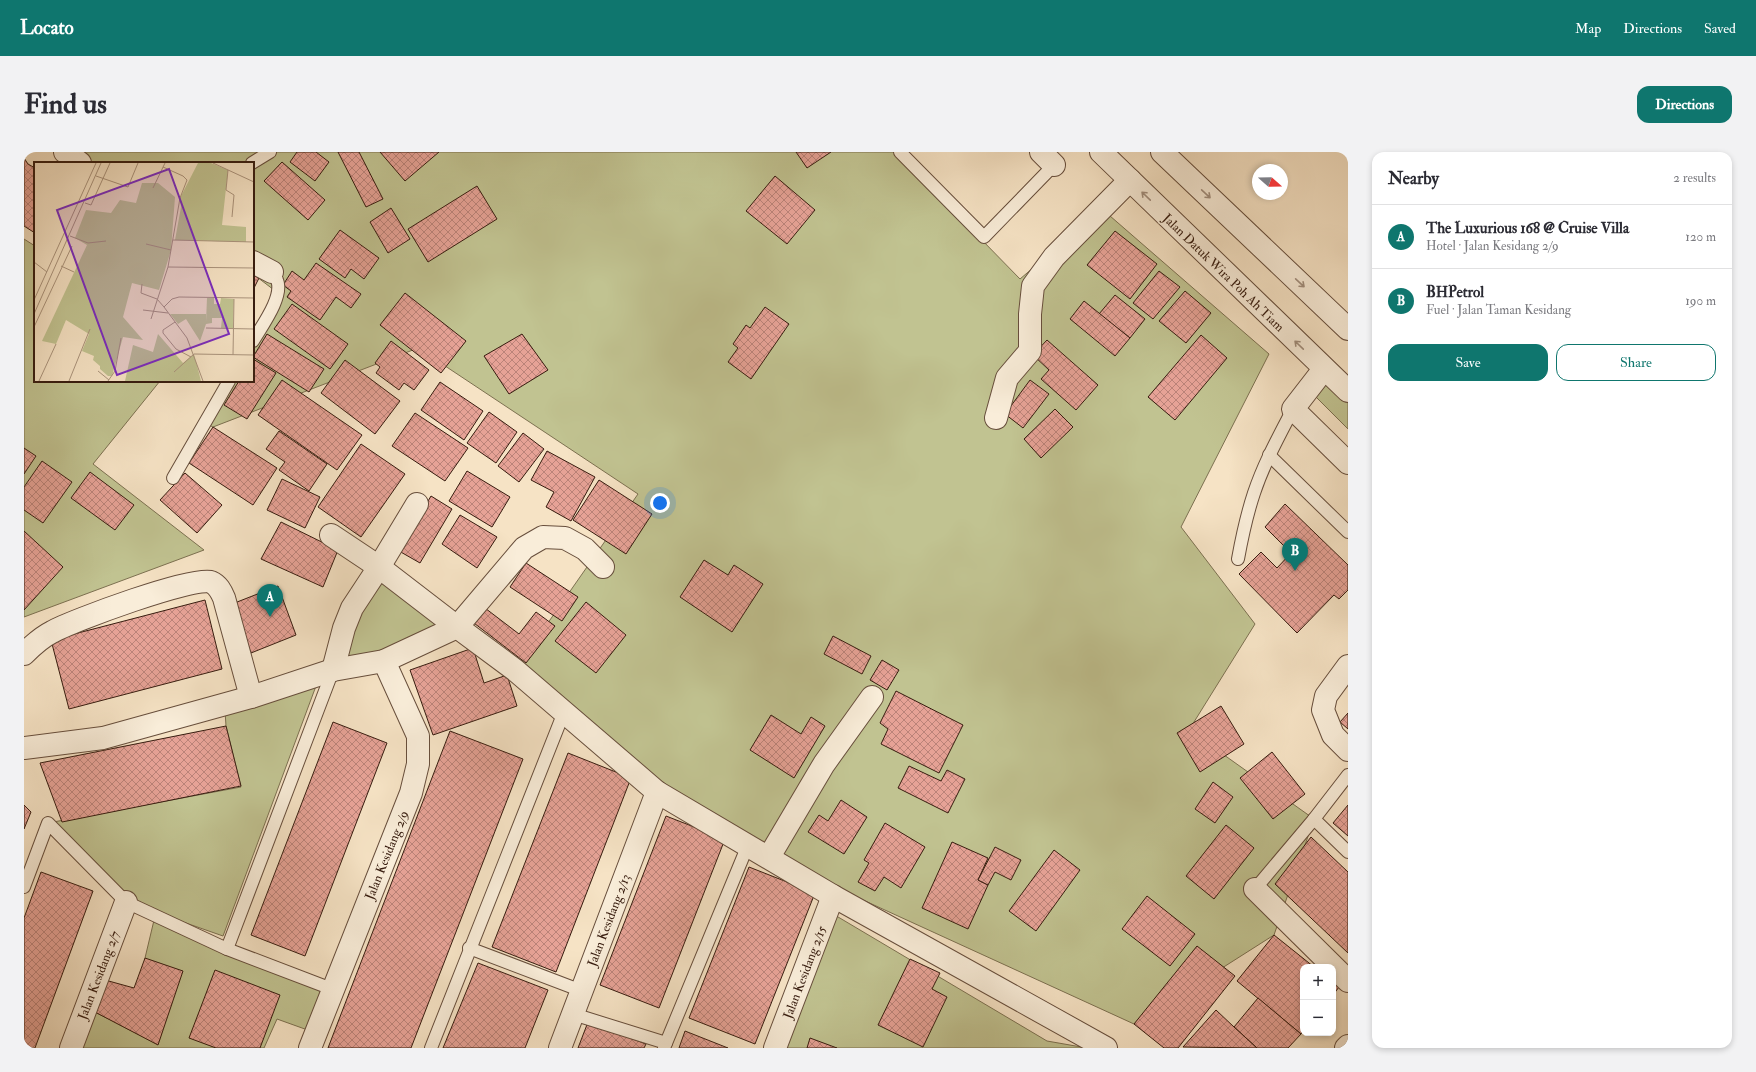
<!DOCTYPE html>
<meta charset="utf-8">
<style>
:root{--surface:#fff;--page:#f2f2f3;--text:#2b2b33;--muted:#7c7c81;--line:#e1e1e2;--accent:#0f766e}
body{margin:0;font-family:"IM FELL Double Pica",serif;background:var(--page);color:var(--text)}
.controls{position:absolute;right:12px;bottom:12px;display:grid;overflow:hidden;border-radius:8px;box-shadow:0 2px 6px #0003}
.controls button{width:36px;height:36px;display:grid;place-items:center;padding:0;border:0;border-bottom:1px solid var(--line);background:var(--surface);color:var(--text);font:20px sans-serif}
.compass{position:absolute;left:1228px;top:12px;width:36px;height:36px;border-radius:50%;background:var(--surface);box-shadow:0 2px 6px #0003;rotate:110deg}
.you{position:absolute;left:636px;top:351px;width:14px;height:14px;margin:-10px;border:3px solid #fff;border-radius:50%;background:#1a73e8;box-shadow:0 0 0 6px #1a73e833}
.badge{display:grid;place-items:center;width:26px;height:26px;border-radius:50%;background:var(--accent);color:#fff;font-size:13px;font-weight:700}
.pin{position:absolute;translate:-50% -33px;filter:drop-shadow(0 1px 2px #0008)}
.pin::after{content:'';position:absolute;top:21px;width:14px;height:12px;background:inherit;clip-path:polygon(0 0,100% 0,50% 100%)}
.list{margin:0;padding:0;list-style:none}
h2{display:flex;justify-content:space-between;align-items:center;height:52px;margin:0;padding:0 16px;font-size:17px}
h2 small{font-size:13px;font-weight:400;color:var(--muted)}
.list li{display:grid;grid-template-columns:26px 1fr auto;gap:12px;align-items:center;box-sizing:border-box;height:64px;padding:0 16px;border-top:1px solid var(--line)}
.list b{display:block;font-size:15px;white-space:nowrap}
.list p{margin:0;font-size:13px;white-space:nowrap;color:var(--muted)}
.list em{font-size:13px;font-style:normal;color:var(--muted)}
.actions{display:flex;gap:8px;padding:12px 16px}
.actions a{flex:1;padding:9px 0;border:1px solid var(--accent);border-radius:12px;text-align:center;font-size:14px;color:var(--accent)}
.actions .main{background:var(--accent);color:#fff}
.map{position:relative;flex:none;width:1324px;height:896px;overflow:hidden;border-radius:12px}
header{display:flex;align-items:center;gap:24px;box-sizing:border-box;height:56px;padding:0 20px;background:var(--accent);color:#fff}
header strong{font-size:19px}
nav{display:flex;gap:22px;margin-inline-start:auto;font-size:14px}
.intro{display:flex;align-items:center;justify-content:space-between;box-sizing:border-box;height:96px;padding:0 24px}
h1{margin:0;font-size:28px}
.button{padding:10px 18px;border-radius:12px;background:var(--accent);color:#fff;font-size:14px;font-weight:700}
main{display:flex;gap:24px;padding:0 24px}
aside{flex:1;background:var(--surface);border-radius:12px;box-shadow:0 2px 6px #0003}
.map>svg:first-child{display:block}
</style>
<header>
<strong>Locato</strong>
<nav><a>Map</a><a>Directions</a><a>Saved</a></nav>
</header>
<div class="intro"><h1>Find us</h1><a class="button">Directions</a></div>
<main>
<div class="map">
<svg width="1324" height="896" viewBox="0 0 1324 896">
<defs>
<pattern id="building-cross-hatch" width="8" height="8" patternUnits="userSpaceOnUse"><rect width="8" height="8" fill="#e6a296"/><path d="M0 0l8 8M0 8l8-8" fill="none" stroke="#bb8379"/></pattern>
</defs>
<rect width="100%" height="100%" fill="#f6e3c5"/>
<filter id="stains"><feTurbulence type="fractalNoise" baseFrequency=".005" numOctaves="4"/><feColorMatrix values="0 0 0 0 .2 0 0 0 0 .09 0 0 0 0 .02 0 0 0 .5 -.17"/></filter>
<radialGradient id="worn" r=".72"><stop offset=".6" stop-color="#630" stop-opacity="0"/><stop offset="1" stop-color="#630" stop-opacity=".3"/></radialGradient>
<g fill="#c1c391" stroke="#7c7050">
<path d="M46,0H872L996,127L1078,57L1245,202L1157,375L1231,472L1165,578L1290,667L1250,783L1110,872L745,705L633,640L491,518L614,342L394,196L189,275L181,271L204,229H229V185L254,141L229,122V11H57Z"/>
<path d="M0,87L11,94V229H136L69,312L180,398L0,465Z"/>
<path d="M1297,221L1324,244V277L1284,237Z"/>
<path d="M355,415L431,474L309,518Z"/>
<path d="M292,534L199,784L102,750L24,671L217,635L202,574L201,559Z"/>
<path d="M804,759L1023,889L1063,896H750Z"/>
<path d="M131,764L308,837L292,881L253,867L240,896H47L69,859L133,892L121,806Z"/>
</g>
<g fill="url(#building-cross-hatch)" stroke="#371c0f">
<path d="M273,0H292L305,10L291,29L266,10Z"/>
<path d="M314,0H335L359,47L342,55Z"/>
<path d="M356,0H415L381,29Z"/>
<path d="M772,0H807L783,16Z"/>
<path d="M0,6L4,12L11,16V81L0,74Z"/>
<path d="M258,10L301,48L284,68L240,29Z"/>
<path d="M751,24L791,58L763,92L722,59Z"/>
<path d="M453,34L473,67L404,110L384,77Z"/>
<path d="M367,56L386,87L364,101L346,70Z"/>
<path d="M316,78L355,106L340,127L327,117L321,126L295,107Z"/>
<path d="M1091,79L1133,112L1106,147L1063,113Z"/>
<path d="M292,111L337,142L327,156L312,145L296,168L263,145L267,139L259,133L268,119L280,128Z"/>
<path d="M1135,119L1156,135L1129,167L1109,151Z"/>
<path d="M229,123L235,126L229,138Z"/>
<path d="M1161,139L1187,161L1162,191L1135,169Z"/>
<path d="M381,141L442,189L417,221L356,173Z"/>
<path d="M1091,143L1121,167L1106,186L1075,162Z"/>
<path d="M1060,149L1106,186L1091,204L1046,167Z"/>
<path d="M268,152L324,192L306,217L250,177Z"/>
<path d="M741,155L765,172L727,227L704,210L714,196L709,192L722,173L726,176Z"/>
<path d="M243,182L300,217L285,240L229,205Z"/>
<path d="M498,182L524,218L485,242L460,204Z"/>
<path d="M1177,183L1203,206L1151,268L1124,245Z"/>
<path d="M1023,188L1074,233L1052,258L1017,227L1025,218L1009,203Z"/>
<path d="M367,189L405,218L390,238L380,231L375,238L352,221L356,215L351,211Z"/>
<path d="M229,207L252,221L223,267L200,253L215,229H229Z"/>
<path d="M321,208L376,249L351,282L297,241Z"/>
<path d="M258,228L338,283L313,318L234,263Z"/>
<path d="M1006,228L1025,242L999,276L981,262Z"/>
<path d="M416,230L459,259L440,288L397,258Z"/>
<path d="M1031,257L1049,275L1017,306L1000,287Z"/>
<path d="M465,260L493,280L472,311L443,291Z"/>
<path d="M391,261L444,296L421,329L368,294Z"/>
<path d="M189,275L253,316L229,353L165,311Z"/>
<path d="M255,279L303,312L285,339L255,318L261,310L242,297Z"/>
<path d="M499,281L520,297L495,330L474,314Z"/>
<path d="M337,292L381,322L337,385L294,355Z"/>
<path d="M0,296L12,304L0,322Z"/>
<path d="M523,299L571,325L547,369L522,355L530,340L507,328Z"/>
<path d="M18,309L48,330L19,371L0,358V335Z"/>
<path d="M443,319L486,345L468,375L425,349Z"/>
<path d="M66,320L110,353L91,378L47,346Z"/>
<path d="M161,321L198,353L173,381L136,348Z"/>
<path d="M258,327L296,345L281,376L243,358Z"/>
<path d="M575,328L628,362L602,402L549,368Z"/>
<path d="M407,344L428,357L396,411L375,399Z"/>
<path d="M1261,352L1324,413V438L1315,447L1310,443L1273,481L1215,422L1237,400L1253,416L1267,401L1241,375Z"/>
<path d="M436,363L473,385L453,416L418,392Z"/>
<path d="M257,370L314,398L299,435L237,407Z"/>
<path d="M0,379L39,415L0,458Z"/>
<path d="M680,408L704,423L710,413L739,432L708,480L656,445Z"/>
<path d="M502,411L554,445L538,469L486,435Z"/>
<path d="M254,434L272,483L227,501L208,452Z"/>
<path d="M181,448L198,517L45,557L27,488Z"/>
<path d="M562,450L602,483L572,521L531,489Z"/>
<path d="M457,453L495,482L512,460L531,474L502,511L446,468Z"/>
<path d="M809,484L847,504L838,522L800,502Z"/>
<path d="M449,496L460,531L483,523L493,554L409,583L386,518Z"/>
<path d="M858,508L875,518L863,538L846,528Z"/>
<path d="M872,539L939,573L915,621L857,592L864,577L856,571Z"/>
<path d="M1197,554L1220,592L1176,620L1153,581Z"/>
<path d="M1324,561V577L1316,570Z"/>
<path d="M747,563L777,582L787,565L801,574L770,626L726,598Z"/>
<path d="M309,570L363,591L281,804L227,783Z"/>
<path d="M202,574L217,634L38,670L16,611Z"/>
<path d="M426,579L499,607L387,896H304Z"/>
<path d="M1248,600L1281,642L1249,667L1216,626Z"/>
<path d="M544,601L607,626L532,820L468,795Z"/>
<path d="M885,614L917,629L923,618L941,627L924,661L874,636Z"/>
<path d="M1189,630L1209,645L1191,671L1171,657Z"/>
<path d="M817,648L843,665L820,702L784,680L795,663L804,669Z"/>
<path d="M0,653L7,660L0,677Z"/>
<path d="M1324,653V684L1309,671Z"/>
<path d="M642,664L701,687L635,856L576,833Z"/>
<path d="M861,671L901,695L877,736L860,725L851,739L834,730L845,711L840,708Z"/>
<path d="M1202,673L1230,696L1190,747L1162,724Z"/>
<path d="M1287,685L1324,720V801L1251,732Z"/>
<path d="M928,690L964,706L954,728L964,733L944,777L898,756Z"/>
<path d="M971,695L997,708L987,728L971,720L964,733L954,728Z"/>
<path d="M1030,698L1056,718L1012,779L985,759Z"/>
<path d="M725,715L791,741L731,892L665,866Z"/>
<path d="M17,720L69,739L11,896H0V766Z"/>
<path d="M1123,744L1171,782L1146,814L1098,777Z"/>
<path d="M1250,783L1290,815H1279V879L1277,882L1213,829Z"/>
<path d="M1173,794L1211,824L1154,896H1140L1110,872Z"/>
<path d="M121,806L159,819L134,893L69,859L81,828L110,836Z"/>
<path d="M886,807L916,821L908,837L923,845L899,895L854,873Z"/>
<path d="M454,811L524,838L501,896H419Z"/>
<path d="M191,818L256,843L236,896H192L165,886Z"/>
<path d="M1309,830L1315,835L1309,843Z"/>
<path d="M1234,846L1277,882L1264,896H1233L1210,875Z"/>
<path d="M1192,858L1210,875L1233,896L1159,895Z"/>
<path d="M564,870L622,892L620,896H554Z"/>
<path d="M661,879L704,896H655Z"/>
<path d="M786,886L813,896H783Z"/>
</g>
<g fill="none" stroke-linecap="round" stroke-linejoin="round">
<g stroke="#674e3c" stroke-width="14">
<g id="service">
<path d="M876,0L960,85L1030,13"/>
<path d="M228,11L246,0"/>
<path d="M229,189C237,175 260,145 253,128C252,125 250,123 248,120"/>
<path d="M1245,303L1324,380"/>
<path d="M149,326L205,229"/>
<path d="M1214,407C1218,385 1223,362 1230,341C1240,311 1255,284 1269,257"/>
<path d="M1290,667L1324,700"/>
<path d="M0,735L24,671L102,750L203,797L308,837"/>
<path d="M1231,737L1290,667L1324,623"/>
<path d="M445,796L558,839"/>
<path d="M203,797L309,518"/>
<path d="M549,862L642,891"/>
<path d="M407,896L540,560"/>
<path d="M640,896L724,693"/>
</g>
</g>
<g stroke="#674e3c" stroke-width="24">
<g id="minor">
<path d="M41,0L56,11"/>
<path d="M1017,0L1030,13"/>
<path d="M229,110L248,120"/>
<path d="M1300,217L1269,257L1324,311"/>
<path d="M972,266L983,226L1006,199V162L1009,134L1030,105L1106,28"/>
<path d="M307,383L355,415L433,475L491,518L633,640L809,744L1082,896"/>
<path d="M0,502C8,494 18,485 28,480C47,469 172,423 187,430C194,433 197,439 200,446L227,545"/>
<path d="M1324,514L1302,544L1299,558L1309,583L1324,598"/>
<path d="M309,518L320,476L328,456L355,415L393,352"/>
<path d="M0,596L79,586L227,545L309,518L360,509L433,475L500,396L519,385L541,386L561,397L579,415"/>
<path d="M745,705L800,612L848,545"/>
<path d="M1231,737L1324,829"/>
<path d="M47,896L102,750"/>
<path d="M286,896L387,641L394,612V584L360,509"/>
<path d="M536,896L633,640"/>
<path d="M751,896L809,744"/>
<path d="M1322,896L1324,894"/>
</g>
</g>
<g stroke="#674e3c" stroke-width="24">
<g id="tertiary">
<path d="M1077,0L1324,239"/>
<path d="M1138,0L1324,177"/>
</g>
</g>
<use href="#service" stroke="#f9edd9" stroke-width="12"/>
<use href="#minor" stroke="#f9edd9" stroke-width="22"/>
<use href="#tertiary" stroke="#f9edd9" stroke-width="22"/>
</g>
<defs><path id="oneway-shaft" d="M-6 0H5M1.5-3L5.5 0L1.5 3" fill="none" stroke-width="1.6" stroke-linecap="round" stroke-linejoin="round"/></defs>
<g stroke="#a28f7e">
<use href="#oneway-shaft" transform="translate(1182 42) rotate(43)"/>
<use href="#oneway-shaft" transform="translate(1122 44) rotate(-136)"/>
<use href="#oneway-shaft" transform="translate(1276 131) rotate(43)"/>
<use href="#oneway-shaft" transform="translate(1275 193) rotate(-136)"/>
</g>
<g text-anchor="middle" stroke-width="3.5" stroke-linejoin="round" paint-order="stroke">
<g font-size="13" fill="#371c0f" stroke="#f9edd9">
<text transform="translate(1200 120) rotate(44)" y="5">Jalan Datuk Wira Poh Ah Tiam</text>
<text transform="translate(362 703) rotate(-68)" y="5">Jalan Kesidang 2/9</text>
<text transform="translate(584 768) rotate(-69)" y="5">Jalan Kesidang 2/13</text>
<text transform="translate(780 820) rotate(-69)" y="5">Jalan Kesidang 2/15</text>
<text transform="translate(74 823) rotate(-69)" y="5">Jalan Kesidang 2/7</text>
</g>
</g>
<g transform="translate(10 10)">
<rect width="220" height="220" fill="#f6e3c5"/>
<path d="M164,1H177L194,8L188,63L212,65V80L141,78L147,45L146,36ZM108,21H124L141,35L137,88L125,128L98,121L89,155L109,178L89,175L78,214H74L66,207V204L59,198L60,194L48,189L55,172L32,158L22,182L8,179L53,83L41,76L52,48L77,51L86,38L102,41ZM173,136H180V142H186L187,136L200,137L199,166H187L188,156H178V161L172,162L166,179L152,157L144,162L136,152H172V160ZM124,172L149,201L160,192L167,219H91L99,183L119,190Z" fill="#c1c391"/>
<path d="M187,142H198V154L187,153Z" fill="#c1c391"/>
<path fill="none" stroke="#aa937c" stroke-width="1" d="M179,1L220,20M194,8L192,28L200,33L198,55M62,14L94,25L104,1M119,26L131,1M51,41L57,43L76,1M36,74L54,81L72,79M139,78L220,80M112,82L137,88M0,100L13,110M27,104L40,110M134,105L220,106M108,122L107,131L123,137L130,145L153,176L169,219M0,138L62,1M130,145L138,137L145,135L220,136M109,148L134,151M0,152L67,1M117,157L134,105L146,36L153,18L149,14L129,5M141,160L129,168V171L142,187L157,195M0,165L38,84M172,166L220,167M199,193L200,137M64,209L75,218M140,210L160,192L220,193M5,219L22,182M35,219L56,167M74,219L81,209L87,176"/>
<path fill="#7b2cbf" fill-opacity="0.15" stroke="#7b2cbf" stroke-width="2" d="M135,7L195,172L83,213L23,48Z"/>
<rect width="220" height="220" fill="none" stroke="#371c0f" stroke-width="2"/>
</g>
<rect width="100%" height="100%" filter="url(#stains)"/>
<rect width="100%" height="100%" fill="url(#worn)"/>
</svg>
<div class="controls">
<button>+</button>
<button>−</button>
</div>
<svg class="compass" viewBox="-18 -18 36 36"><path d="M0-13l5 13h-10z" fill="#e53935"/><path d="M0 13l5-13h-10z" fill="#7c7c81"/></svg>
<div class="you"></div>
<div class="pin badge" style="left:246px;top:465px">A</div>
<div class="pin badge" style="left:1271px;top:419px">B</div>
</div>
<aside>
<h2>Nearby<small>2 results</small></h2>
<ul class="list">
<li><span class="badge">A</span><div><b>The Luxurious 168 @ Cruise Villa</b><p>Hotel · Jalan Kesidang 2/9</p></div><em>120 m</em></li>
<li><span class="badge">B</span><div><b>BHPetrol</b><p>Fuel · Jalan Taman Kesidang</p></div><em>190 m</em></li>
</ul>
<div class="actions"><a class="main">Save</a><a>Share</a></div>
</aside>
</main>
